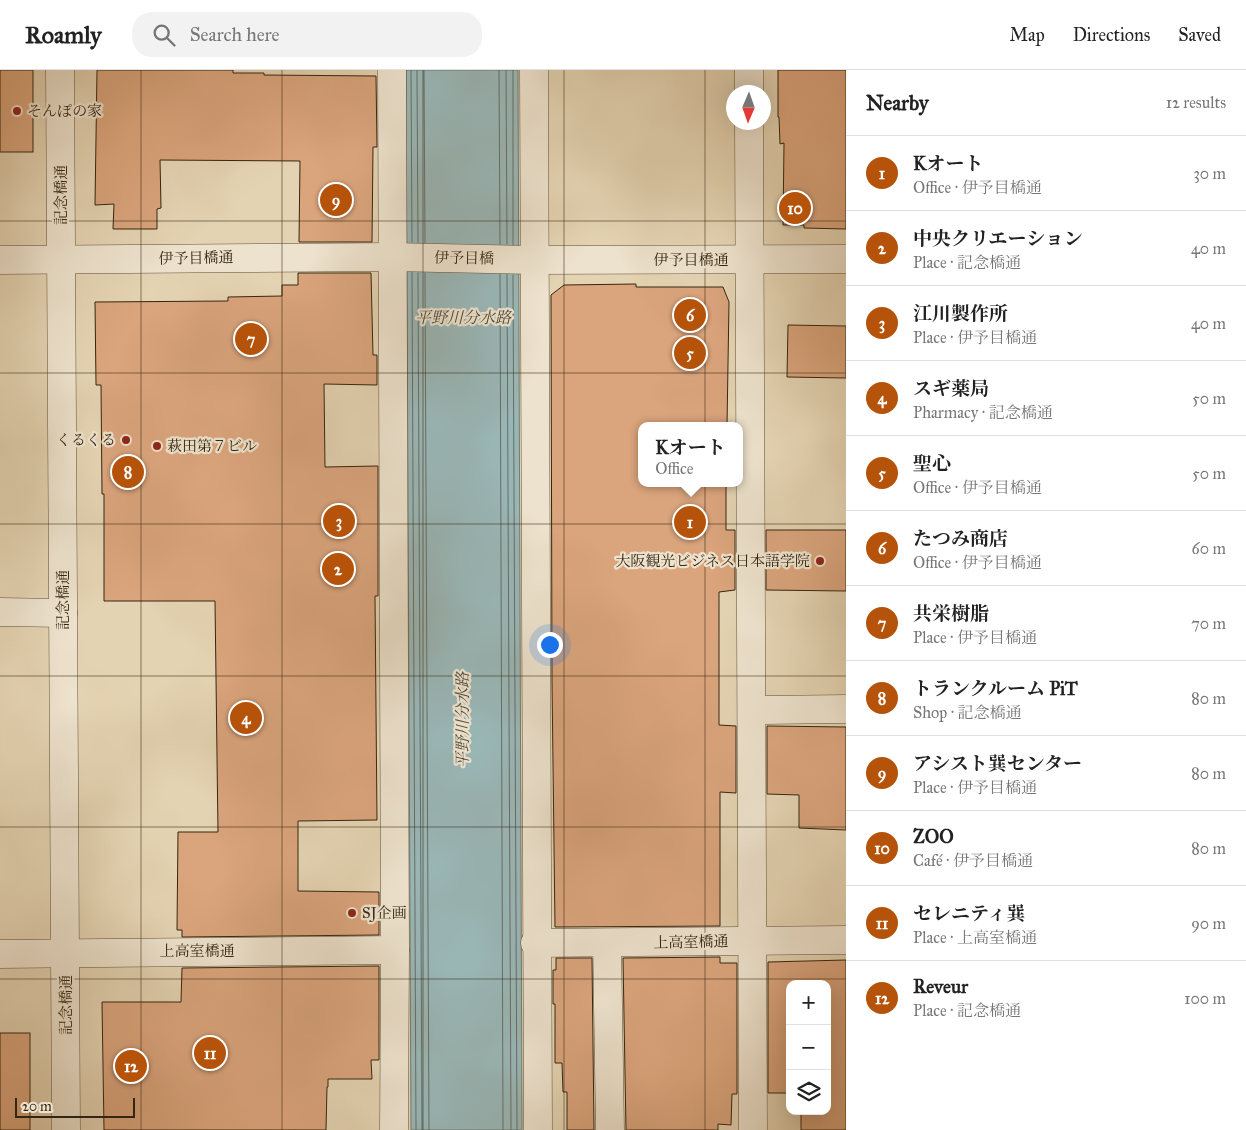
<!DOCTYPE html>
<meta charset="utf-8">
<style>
:root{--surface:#fff;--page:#f2f2f2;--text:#222;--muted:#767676;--line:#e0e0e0;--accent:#b45309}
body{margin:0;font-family:"IM FELL Great Primer","Noto Serif JP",serif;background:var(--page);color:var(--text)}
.controls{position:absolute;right:15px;bottom:15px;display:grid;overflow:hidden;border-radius:10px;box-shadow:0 5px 20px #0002}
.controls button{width:45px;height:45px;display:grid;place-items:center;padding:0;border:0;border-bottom:1px solid var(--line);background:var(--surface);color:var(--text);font:25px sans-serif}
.compass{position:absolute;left:726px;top:15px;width:45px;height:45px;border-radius:50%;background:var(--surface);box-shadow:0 5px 20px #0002;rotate:182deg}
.scale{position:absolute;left:15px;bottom:12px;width:120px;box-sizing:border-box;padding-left:5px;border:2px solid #352610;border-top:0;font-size:14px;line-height:18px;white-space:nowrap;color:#352610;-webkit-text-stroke:4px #ede2cd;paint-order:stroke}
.you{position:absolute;left:549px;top:574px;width:18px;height:18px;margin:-12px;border:4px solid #fff;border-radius:50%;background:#1a73e8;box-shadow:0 0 0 8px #1a73e833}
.badge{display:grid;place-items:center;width:32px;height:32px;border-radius:50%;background:var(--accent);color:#fff;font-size:16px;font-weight:700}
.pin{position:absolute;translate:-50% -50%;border:2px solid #fff;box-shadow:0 1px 5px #0006}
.popup{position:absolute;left:638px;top:352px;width:105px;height:65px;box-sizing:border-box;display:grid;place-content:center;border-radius:10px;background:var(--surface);filter:drop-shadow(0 1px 4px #0005);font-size:16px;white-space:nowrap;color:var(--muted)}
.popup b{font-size:19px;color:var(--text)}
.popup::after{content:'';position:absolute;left:50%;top:100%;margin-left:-10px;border:10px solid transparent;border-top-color:var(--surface)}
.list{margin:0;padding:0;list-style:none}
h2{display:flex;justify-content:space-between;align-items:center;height:65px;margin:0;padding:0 20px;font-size:21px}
h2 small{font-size:16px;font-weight:400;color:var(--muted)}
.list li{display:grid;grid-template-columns:32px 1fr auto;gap:15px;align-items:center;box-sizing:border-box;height:75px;padding:0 20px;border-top:1px solid var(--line)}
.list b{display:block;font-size:19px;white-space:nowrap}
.list p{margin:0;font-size:16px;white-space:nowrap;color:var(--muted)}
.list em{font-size:16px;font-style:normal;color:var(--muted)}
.icon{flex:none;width:28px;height:28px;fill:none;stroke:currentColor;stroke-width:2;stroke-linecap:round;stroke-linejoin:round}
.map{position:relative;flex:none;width:846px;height:1060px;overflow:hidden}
header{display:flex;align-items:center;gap:30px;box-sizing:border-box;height:70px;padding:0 25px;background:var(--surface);border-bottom:1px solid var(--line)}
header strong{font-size:24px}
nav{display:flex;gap:28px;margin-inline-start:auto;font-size:18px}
.search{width:350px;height:45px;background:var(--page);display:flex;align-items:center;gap:12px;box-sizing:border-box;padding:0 18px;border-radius:20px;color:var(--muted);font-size:19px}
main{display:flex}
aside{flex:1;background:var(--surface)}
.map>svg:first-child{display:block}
</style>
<header>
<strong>Roamly</strong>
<div class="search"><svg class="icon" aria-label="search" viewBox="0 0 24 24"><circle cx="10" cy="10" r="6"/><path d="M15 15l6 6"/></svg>Search here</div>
<nav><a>Map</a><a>Directions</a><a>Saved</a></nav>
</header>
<main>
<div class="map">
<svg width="846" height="1060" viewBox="0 0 846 1060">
<rect width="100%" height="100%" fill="#e4d3b2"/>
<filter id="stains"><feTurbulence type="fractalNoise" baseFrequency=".004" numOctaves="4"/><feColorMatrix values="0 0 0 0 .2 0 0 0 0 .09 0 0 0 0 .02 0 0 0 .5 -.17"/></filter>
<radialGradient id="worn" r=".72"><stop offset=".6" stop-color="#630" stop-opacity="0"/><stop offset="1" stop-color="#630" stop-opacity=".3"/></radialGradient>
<path fill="#99b6b6" stroke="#717c74" d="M406,0H518L522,1060H411Z"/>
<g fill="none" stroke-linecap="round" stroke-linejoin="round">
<g stroke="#676e63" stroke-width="1">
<path d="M411,0L412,172"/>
<path d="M417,0L418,173"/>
<path d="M424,0L425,173"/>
<path d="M499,0L500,174"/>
<path d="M506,0L507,174"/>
<path d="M513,0V175"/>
<path d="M412,202L416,1060"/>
<path d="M418,203L422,1060"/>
<path d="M425,203L429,1060"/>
<path d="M500,204L503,1060"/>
<path d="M507,204L511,1060"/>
<path d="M513,205L517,1060"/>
</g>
</g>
<g fill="#daa47c" stroke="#352610">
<rect x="0" y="0" width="33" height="82"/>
<path d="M97,0H233V3H264V5L376,6L377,77H373L372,172H299L300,91L160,90L161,138L157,139V159H113L114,134L95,135Z"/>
<path d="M778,0H846V159L804,158V155H783L784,73L780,74L779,47H778Z"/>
<path d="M298,203H371L373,285H377V315L324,314L325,397L378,396V526H375L377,750L298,751V821L379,822V865L182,867V860H177L178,762H218L215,531H104V424H102L101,315H96L95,232L228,231V227L282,226V215H298Z"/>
<path d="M636,214V217H723L729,232L727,356H641V413H726V460H735V520L719,522V655L736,656V723L720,722V856L555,857L552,611L551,225L564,215Z"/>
<path d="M788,255L846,256V308L787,307Z"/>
<path d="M766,460H846V521L766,520Z"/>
<path d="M767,656L846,657V760L799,758V725L767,724Z"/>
<path d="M720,887V893H737V1024H732L731,1055L718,1054V1060H626L623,888Z"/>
<path d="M556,888H592L594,1060H567V1022H563L562,993H555V934H553V900H556Z"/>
<path d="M846,890V1060H801V1041H827V914H790V1023H768V892Z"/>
<path d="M379,896V990H371L372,1009H328V1017H327L326,1060H104L102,932H181L182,898Z"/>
<rect x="0" y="963" width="30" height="97"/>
</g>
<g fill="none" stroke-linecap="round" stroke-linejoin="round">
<g stroke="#615138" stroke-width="29">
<g id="minor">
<path d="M60,0L66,1060"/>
<path d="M392,0L395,880L394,1060"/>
<path d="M534,0C538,353 534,707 538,1060"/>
<path d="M749,22V0"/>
<path d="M749,52L753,1060"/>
<path d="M0,190L392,187L536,190L846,189"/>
<path d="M0,542L63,543"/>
<path d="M752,640L846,639"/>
<path d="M535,873L846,870"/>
<path d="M607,873L610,1060"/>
<path d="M0,884L395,880"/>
</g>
</g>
<use href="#minor" stroke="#ede2cd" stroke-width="28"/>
</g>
<path fill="none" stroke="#352610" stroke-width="1" stroke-opacity="0.55" d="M141,0V1060M282,0V1060M423,0V1060M564,0V1060M705,0V1060M0,151H846M0,303H846M0,454H846M0,606H846M0,757H846M0,909H846"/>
<g fill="#8f2418" stroke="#ede2cd" stroke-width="2">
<circle cx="17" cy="41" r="5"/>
<circle cx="126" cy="370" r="5"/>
<circle cx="157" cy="376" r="5"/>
<circle cx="820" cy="491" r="5"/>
<circle cx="352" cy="843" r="5"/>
</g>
<g text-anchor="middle" stroke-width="4.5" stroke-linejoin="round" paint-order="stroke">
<g font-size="15" fill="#352610" stroke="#ede2cd" text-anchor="start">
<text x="27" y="46">そんぽの家</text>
<text x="116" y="375" text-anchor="end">くるくる</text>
<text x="167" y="381">萩田第７ビル</text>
<text x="810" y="496" text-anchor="end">大阪観光ビジネス日本語学院</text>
<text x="362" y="848">SJ企画</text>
</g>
<g font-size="15" fill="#352610" stroke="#ede2cd">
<text transform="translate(61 125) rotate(-90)" y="5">記念橋通</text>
<text transform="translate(196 188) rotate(-1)" y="5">伊予目橋通</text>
<text transform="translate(464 188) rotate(1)" y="5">伊予目橋</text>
<text x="691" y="195">伊予目橋通</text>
<text transform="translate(63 530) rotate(-90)" y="5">記念橋通</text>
<text transform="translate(691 872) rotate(-1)" y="5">上高室橋通</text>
<text x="197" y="886">上高室橋通</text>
<text transform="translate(66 935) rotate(-90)" y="5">記念橋通</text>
</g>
<g font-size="16" font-style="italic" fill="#4e4a3a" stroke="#ede2cd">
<text x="463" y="253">平野川分水路</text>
<text transform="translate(462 650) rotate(-90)" y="6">平野川分水路</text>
</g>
</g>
<rect width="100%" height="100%" filter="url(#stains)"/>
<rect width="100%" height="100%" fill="url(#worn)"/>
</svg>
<div class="controls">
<button>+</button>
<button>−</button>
<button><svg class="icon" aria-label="layers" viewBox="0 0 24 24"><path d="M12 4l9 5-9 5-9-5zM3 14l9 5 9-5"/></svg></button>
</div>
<svg class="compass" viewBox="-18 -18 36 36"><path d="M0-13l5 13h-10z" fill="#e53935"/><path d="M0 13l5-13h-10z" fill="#767676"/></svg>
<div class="scale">20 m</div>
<div class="you"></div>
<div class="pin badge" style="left:690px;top:452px">1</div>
<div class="popup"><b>Kオート</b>Office</div>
<div class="pin badge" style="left:338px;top:499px">2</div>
<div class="pin badge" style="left:339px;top:451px">3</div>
<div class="pin badge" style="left:246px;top:648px">4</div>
<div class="pin badge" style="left:690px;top:283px">5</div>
<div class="pin badge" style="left:690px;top:245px">6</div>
<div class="pin badge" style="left:251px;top:269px">7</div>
<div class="pin badge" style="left:128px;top:402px">8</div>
<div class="pin badge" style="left:336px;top:130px">9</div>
<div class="pin badge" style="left:795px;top:138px">10</div>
<div class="pin badge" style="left:210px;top:983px">11</div>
<div class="pin badge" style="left:131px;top:996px">12</div>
</div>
<aside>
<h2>Nearby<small>12 results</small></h2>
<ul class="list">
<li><span class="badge">1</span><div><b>Kオート</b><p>Office · 伊予目橋通</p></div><em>30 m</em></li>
<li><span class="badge">2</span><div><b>中央クリエーション</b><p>Place · 記念橋通</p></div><em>40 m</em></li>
<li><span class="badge">3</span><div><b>江川製作所</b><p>Place · 伊予目橋通</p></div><em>40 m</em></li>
<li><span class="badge">4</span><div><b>スギ薬局</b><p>Pharmacy · 記念橋通</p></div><em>50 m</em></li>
<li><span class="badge">5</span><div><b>聖心</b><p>Office · 伊予目橋通</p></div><em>50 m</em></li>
<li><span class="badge">6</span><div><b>たつみ商店</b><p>Office · 伊予目橋通</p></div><em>60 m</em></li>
<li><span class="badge">7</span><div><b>共栄樹脂</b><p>Place · 伊予目橋通</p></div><em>70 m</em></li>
<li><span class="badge">8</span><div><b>トランクルーム PiT</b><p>Shop · 記念橋通</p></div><em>80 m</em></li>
<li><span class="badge">9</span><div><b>アシスト巽センター</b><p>Place · 伊予目橋通</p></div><em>80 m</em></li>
<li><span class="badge">10</span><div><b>ZOO</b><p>Café · 伊予目橋通</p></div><em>80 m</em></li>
<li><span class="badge">11</span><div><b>セレニティ巽</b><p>Place · 上高室橋通</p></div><em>90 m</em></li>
<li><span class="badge">12</span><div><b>Reveur</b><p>Place · 記念橋通</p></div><em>100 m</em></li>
</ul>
</aside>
</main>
